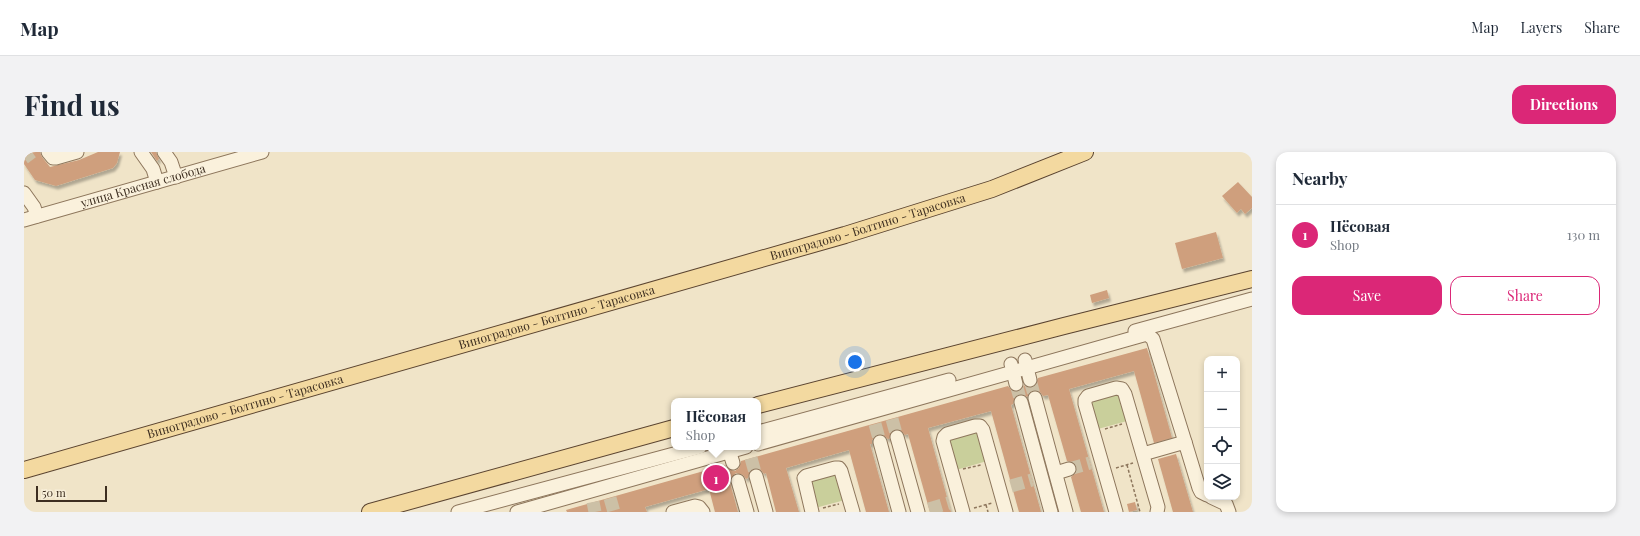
<!DOCTYPE html>
<meta charset="utf-8">
<style>
:root{--surface:#fff;--page:#f2f2f3;--text:#1f2937;--muted:#747a83;--line:#e0e1e3;--accent:#db2777}
body{margin:0;font-family:"Playfair Display",serif;background:var(--page);color:var(--text)}
.controls{position:absolute;right:12px;bottom:12px;display:grid;overflow:hidden;border-radius:8px;box-shadow:0 2px 6px #0003}
.controls button{width:36px;height:36px;display:grid;place-items:center;padding:0;border:0;border-bottom:1px solid var(--line);background:var(--surface);color:var(--text);font:20px sans-serif}
.scale{position:absolute;left:12px;bottom:10px;width:71px;box-sizing:border-box;padding-left:4px;border:2px solid #3d2e20;border-top:0;font-size:11px;line-height:14px;white-space:nowrap;color:#3d2e20;-webkit-text-stroke:3px #f7eed8;paint-order:stroke}
.you{position:absolute;left:831px;top:210px;width:14px;height:14px;margin:-10px;border:3px solid #fff;border-radius:50%;background:#1a73e8;box-shadow:0 0 0 6px #1a73e833}
.badge{display:grid;place-items:center;width:26px;height:26px;border-radius:50%;background:var(--accent);color:#fff;font-size:13px;font-weight:700}
.pin{position:absolute;translate:-50% -50%;border:2px solid #fff;box-shadow:0 1px 4px #0006}
.popup{position:absolute;left:647px;top:246px;width:90px;height:52px;box-sizing:border-box;display:grid;place-content:center;border-radius:8px;background:var(--surface);filter:drop-shadow(0 1px 3px #0005);font-size:13px;white-space:nowrap;color:var(--muted)}
.popup b{font-size:15px;color:var(--text)}
.popup::after{content:'';position:absolute;left:50%;top:100%;margin-left:-8px;border:8px solid transparent;border-top-color:var(--surface)}
.list{margin:0;padding:0;list-style:none}
h2{display:flex;justify-content:space-between;align-items:center;height:52px;margin:0;padding:0 16px;font-size:17px}
h2 small{font-size:13px;font-weight:400;color:var(--muted)}
.list li{display:grid;grid-template-columns:26px 1fr auto;gap:12px;align-items:center;box-sizing:border-box;height:60px;padding:0 16px;border-top:1px solid var(--line)}
.list b{display:block;font-size:15px;white-space:nowrap}
.list p{margin:0;font-size:13px;white-space:nowrap;color:var(--muted)}
.list em{font-size:13px;font-style:normal;color:var(--muted)}
.actions{display:flex;gap:8px;padding:12px 16px}
.actions a{flex:1;padding:9px 0;border:1px solid var(--accent);border-radius:12px;text-align:center;font-size:14px;color:var(--accent)}
.actions .main{background:var(--accent);color:#fff}
.icon{flex:none;width:22px;height:22px;fill:none;stroke:currentColor;stroke-width:2;stroke-linecap:round;stroke-linejoin:round}
.map{position:relative;flex:none;width:1228px;height:360px;overflow:hidden;border-radius:12px}
header{display:flex;align-items:center;gap:24px;box-sizing:border-box;height:56px;padding:0 20px;background:var(--surface);border-bottom:1px solid var(--line)}
header strong{font-size:19px}
nav{display:flex;gap:22px;margin-inline-start:auto;font-size:14px}
.intro{display:flex;align-items:center;justify-content:space-between;box-sizing:border-box;height:96px;padding:0 24px}
h1{margin:0;font-size:28px}
.button{padding:10px 18px;border-radius:12px;background:var(--accent);color:#fff;font-size:14px;font-weight:700}
main{display:flex;gap:24px;padding:0 24px}
aside{flex:1;background:var(--surface);border-radius:12px;box-shadow:0 2px 6px #0003}
.map>svg:first-child{display:block}
</style>
<header>
<strong>Map</strong>
<nav><a>Map</a><a>Layers</a><a>Share</a></nav>
</header>
<div class="intro"><h1>Find us</h1><a class="button">Directions</a></div>
<main>
<div class="map">
<svg width="1228" height="360" viewBox="0 0 1228 360">
<defs>
<filter id="shadow"><feDropShadow dx="2" dy="3.5" stdDeviation="1" flood-color="#0004"/></filter>
</defs>
<rect width="100%" height="100%" fill="#f0e4c8"/>
<g fill="#c9cf9b">
<path d="M1096,242L1103,269L1074,277L1067,250Z"/>
<path d="M955,280L963,309L932,318L924,289Z"/>
<path d="M812,318L821,348L791,356L783,327Z"/>
</g>
<g fill="#cf9f7d" filter="url(#shadow)">
<path d="M0,0H16L18,5L26,15L55,8L74,0H96L93,11L89,16L32,34L11,28L0,12Z"/>
<path d="M127,0H132L135,7L133,9Z"/>
<path d="M1214,30L1228,45V56L1221,62L1217,57L1213,61L1198,44Z"/>
<path d="M1192,80L1199,106L1158,117L1151,91Z"/>
<path d="M1083,138L1085,146L1068,151L1066,143Z"/>
<path d="M1123,196L1148,286L1130,291L1110,219L1045,237L1080,360H1057L1047,325L1053,319L1052,314L1050,311L1043,309L1024,243L1019,244L1016,240L1013,238L1006,240L1003,245L999,242H995L991,245L989,252L987,253L1017,360H995L967,259L904,276L927,360H906L884,282L881,283L875,277L868,279L865,287H864L858,282H854L848,288V292H846L865,360H842L825,298L762,316L775,360H752L742,321L740,322L737,318L734,316L726,319L724,326L722,327L719,323L712,321L706,327V331L714,360H691L685,337L621,355L623,360H543L542,358L701,313L704,317L711,319L715,316L717,309L984,234L989,240H994L998,237L1000,233L1004,236L1011,234L1014,226Z"/>
<path d="M1152,302L1169,360H1149L1138,321L1134,307Z"/>
<path d="M1111,350L1113,358L1105,360L1103,352Z"/>
</g>
<g fill="none" stroke-linecap="round" stroke-linejoin="round">
<g stroke="#ccc0a6" stroke-width="13" stroke-dasharray="13 6" stroke-linecap="butt">
<path d="M0,6L8,0"/>
<path d="M1006,228L1011,246"/>
<path d="M992,232L997,250"/>
<path d="M868,267L873,285"/>
<path d="M851,272L856,290"/>
<path d="M727,306L732,324"/>
<path d="M1045,317L1066,311"/>
<path d="M987,334L1008,328"/>
<path d="M586,346L590,360"/>
<path d="M569,350L571,360"/>
<path d="M905,357L925,351"/>
</g>
<g stroke="#8d765c" stroke-width="15">
<g id="minor">
<path d="M24,0L29,6H32L53,0"/>
<path d="M117,0L129,17L133,30"/>
<path d="M140,0L147,10L152,25"/>
<path d="M0,41L10,55L13,64"/>
<path id="s1" d="M0,68L238,0"/>
<path d="M1111,179L1228,147"/>
<path d="M1001,208L1006,228"/>
<path d="M987,212L992,232"/>
<path d="M1011,246L1042,360"/>
<path d="M997,250L1027,360"/>
<path d="M734,280L925,228"/>
<path d="M873,285L894,360"/>
<path d="M856,290L875,360"/>
<path d="M734,292L1123,182L1129,187L1161,290"/>
<path d="M704,295L709,311"/>
<path d="M1119,302L1161,290L1175,336L1177,340L1183,343"/>
<path d="M1032,321L1045,317"/>
<path d="M732,324L742,360"/>
<path d="M714,329L723,360"/>
<path d="M1187,345L1202,352L1205,360"/>
<path d="M434,360L676,295"/>
<path d="M493,360L722,295"/>
<path d="M649,360L671,354L675,355L679,360"/>
<path d="M788,360L780,326L782,324L811,316H815L817,319L829,360"/>
<path d="M939,360L919,289L920,285L923,282L951,274H956L959,278L982,360"/>
<path d="M1092,360L1061,252V248L1064,244L1092,236L1098,237L1101,242L1134,355L1133,360"/>
</g>
</g>
<g stroke="#5b4430" stroke-width="18">
<g id="major">
<path d="M734,253L1040,174L1228,127"/>
<path id="s2" d="M0,318L821,83L968,37L1061,0"/>
<path d="M346,360L650,276"/>
</g>
</g>
<g stroke="#8d765c" stroke-width="1.5" stroke-dasharray="3 2" stroke-linecap="butt">
<path d="M1081,277L1098,272"/>
<path d="M1103,313L1116,360"/>
<path d="M1092,316L1109,311"/>
<path d="M939,317L957,313"/>
<path d="M962,353L964,360"/>
<path d="M799,356L815,352"/>
<path d="M950,356L968,351"/>
</g>
<use href="#minor" stroke="#faf1dc" stroke-width="13"/>
<use href="#major" stroke="#f3d9a0" stroke-width="16"/>
</g>
<g text-anchor="middle" stroke-width="3.5" stroke-linejoin="round" paint-order="stroke">
<g font-size="12" fill="#3d2e20" stroke="#f7eed8">
<text dy="4" stroke="none"><textPath href="#s1" startOffset="124">улица Красная слобода</textPath></text>
<text dy="4" stroke="none"><textPath href="#s2" startOffset="878">Виноградово - Болтино - Тарасовка</textPath></text>
<text dy="4" stroke="none"><textPath href="#s2" startOffset="554">Виноградово - Болтино - Тарасовка</textPath></text>
<text dy="4" stroke="none"><textPath href="#s2" startOffset="230">Виноградово - Болтино - Тарасовка</textPath></text>
</g>
</g>
</svg>
<div class="controls">
<button>+</button>
<button>−</button>
<button><svg class="icon" aria-label="locate" viewBox="0 0 24 24"><circle cx="12" cy="12" r="6"/><path d="M12 2v4M12 18v4M2 12h4M18 12h4"/></svg></button>
<button><svg class="icon" aria-label="layers" viewBox="0 0 24 24"><path d="M12 4l9 5-9 5-9-5zM3 14l9 5 9-5"/></svg></button>
</div>
<div class="scale">50 m</div>
<div class="you"></div>
<div class="pin badge" style="left:692px;top:326px">1</div>
<div class="popup"><b>Пёсовая</b>Shop</div>
</div>
<aside>
<h2>Nearby<small></small></h2>
<ul class="list">
<li><span class="badge">1</span><div><b>Пёсовая</b><p>Shop</p></div><em>130 m</em></li>
</ul>
<div class="actions"><a class="main">Save</a><a>Share</a></div>
</aside>
</main>
